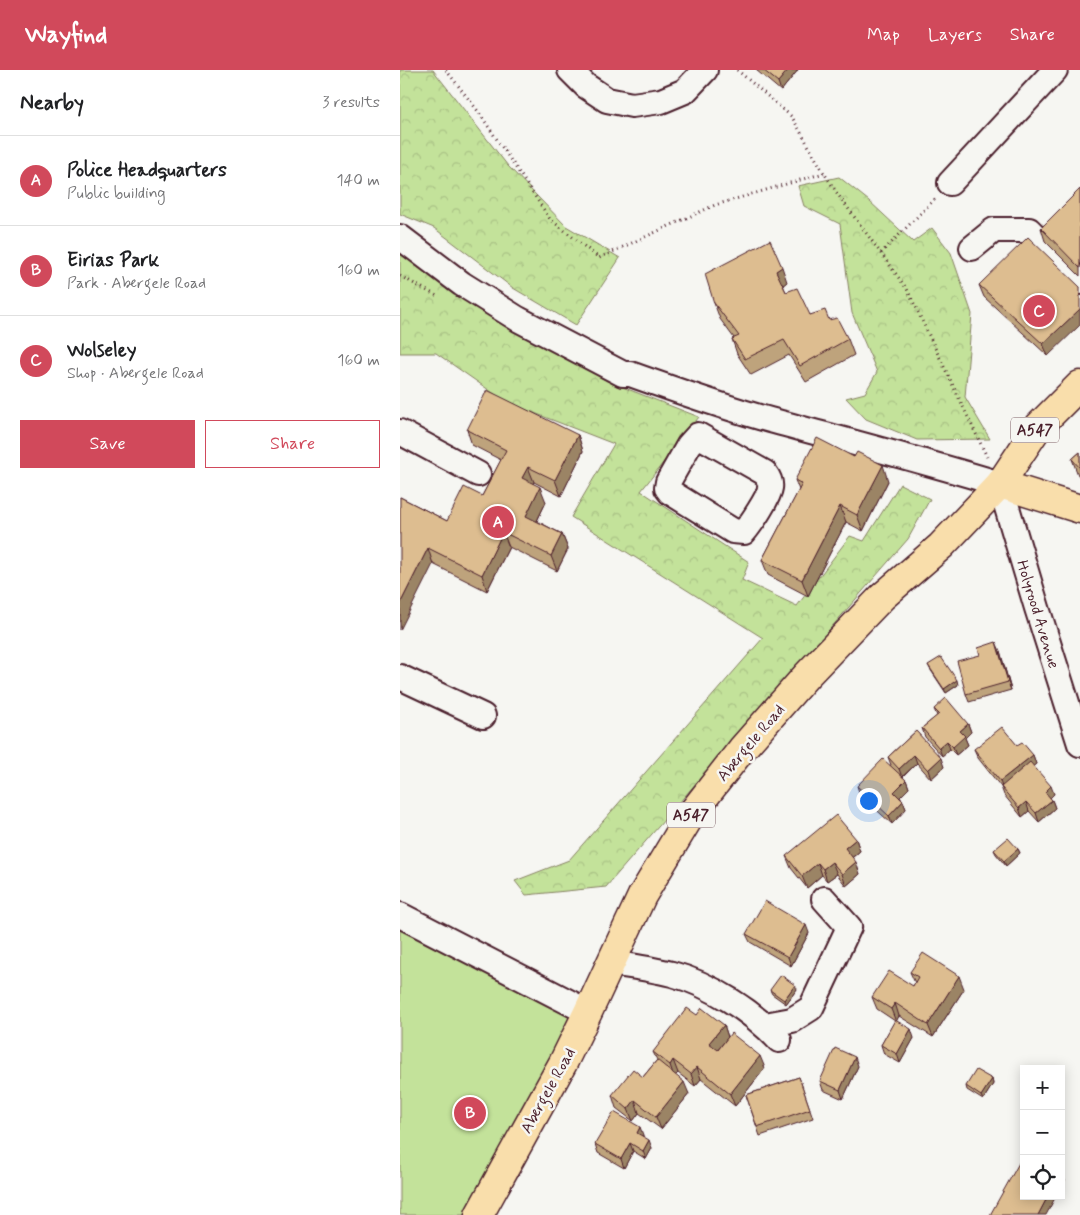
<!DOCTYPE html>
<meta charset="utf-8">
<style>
:root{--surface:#fff;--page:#f2f2f2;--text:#202124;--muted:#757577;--line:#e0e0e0;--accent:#d1495b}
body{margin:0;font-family:Mynerve,sans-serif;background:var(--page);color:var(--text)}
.controls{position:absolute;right:15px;bottom:15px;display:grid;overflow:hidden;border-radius:0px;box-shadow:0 2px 12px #0003}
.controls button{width:45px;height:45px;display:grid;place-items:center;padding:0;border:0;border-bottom:1px solid var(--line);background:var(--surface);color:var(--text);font:25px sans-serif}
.you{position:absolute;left:468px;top:730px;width:18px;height:18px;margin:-12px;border:4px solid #fff;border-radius:50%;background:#1a73e8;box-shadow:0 0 0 8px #1a73e833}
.badge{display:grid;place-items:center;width:32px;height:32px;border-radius:50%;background:var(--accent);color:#fff;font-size:16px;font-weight:700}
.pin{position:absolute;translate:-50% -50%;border:2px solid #fff;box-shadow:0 1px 5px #0006}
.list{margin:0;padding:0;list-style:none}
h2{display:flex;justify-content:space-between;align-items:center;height:65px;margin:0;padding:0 20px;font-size:21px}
h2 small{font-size:16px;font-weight:400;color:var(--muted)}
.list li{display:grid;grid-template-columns:32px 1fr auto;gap:15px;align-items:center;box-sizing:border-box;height:90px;padding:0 20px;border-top:1px solid var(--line)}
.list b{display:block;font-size:19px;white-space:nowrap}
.list p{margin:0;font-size:16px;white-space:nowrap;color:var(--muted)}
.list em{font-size:16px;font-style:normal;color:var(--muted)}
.actions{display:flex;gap:10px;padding:15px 20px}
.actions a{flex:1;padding:11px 0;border:1px solid var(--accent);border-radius:0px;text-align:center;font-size:18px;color:var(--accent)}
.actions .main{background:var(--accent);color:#fff}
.icon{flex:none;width:28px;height:28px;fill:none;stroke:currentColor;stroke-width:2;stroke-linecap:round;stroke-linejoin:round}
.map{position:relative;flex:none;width:680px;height:1145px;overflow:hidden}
header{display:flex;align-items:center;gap:30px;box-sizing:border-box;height:70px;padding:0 25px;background:var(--accent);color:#fff}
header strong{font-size:24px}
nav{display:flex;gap:28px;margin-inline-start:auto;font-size:18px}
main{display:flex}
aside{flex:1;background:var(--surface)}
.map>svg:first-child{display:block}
</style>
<header>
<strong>Wayfind</strong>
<nav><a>Map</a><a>Layers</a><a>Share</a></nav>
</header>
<main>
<aside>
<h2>Nearby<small>3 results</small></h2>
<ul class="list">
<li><span class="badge">A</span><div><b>Police Headquarters</b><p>Public building</p></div><em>140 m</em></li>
<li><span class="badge">B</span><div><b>Eirias Park</b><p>Park · Abergele Road</p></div><em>160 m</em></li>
<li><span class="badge">C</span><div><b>Wolseley</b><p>Shop · Abergele Road</p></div><em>160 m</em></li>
</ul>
<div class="actions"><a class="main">Save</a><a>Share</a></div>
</aside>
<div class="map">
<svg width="680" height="1145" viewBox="0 0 680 1145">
<defs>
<pattern id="forest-crowns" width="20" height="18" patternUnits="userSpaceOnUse" patternTransform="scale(1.25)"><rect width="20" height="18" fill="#c3e29a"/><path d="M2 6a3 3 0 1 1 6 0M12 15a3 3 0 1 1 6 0" fill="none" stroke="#a9c185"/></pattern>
</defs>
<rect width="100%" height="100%" fill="#f6f6f2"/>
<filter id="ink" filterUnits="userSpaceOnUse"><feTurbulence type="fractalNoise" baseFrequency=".02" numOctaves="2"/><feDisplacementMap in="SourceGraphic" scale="10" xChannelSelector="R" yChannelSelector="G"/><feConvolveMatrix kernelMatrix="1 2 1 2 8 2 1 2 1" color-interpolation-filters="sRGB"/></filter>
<g filter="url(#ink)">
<g fill="url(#forest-crowns)" stroke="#868062">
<path d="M0,0H33L108,96L166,156L220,188L176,255L113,218L34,158L0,144Z"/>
<path d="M439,107L469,131L513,172L532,158L551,183L572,244L565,327L590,369L517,370L466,349L446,328L465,323L477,302L452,243L440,154L404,136L398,116Z"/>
<path d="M0,176L109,253L207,311L299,347L241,421L349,492L342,510L397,536L450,466L464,471L500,414L530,429L508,469L206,817L126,825L115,811L169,790L363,568L171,447L214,374L106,332L36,283H0Z"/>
</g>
<path fill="#c3e29a" stroke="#868062" d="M0,845L188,942L91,1145H0Z"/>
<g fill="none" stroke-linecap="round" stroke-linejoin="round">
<g stroke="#4a1f2b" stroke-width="28">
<g id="minor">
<path d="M170,0L186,16L207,30L232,35L261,31L285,21L305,0"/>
<path d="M550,113L655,0"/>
<path d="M0,167L62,214L118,249L223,304H230C276,320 322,337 370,350C447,371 524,391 600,414L637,538L680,674"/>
<path d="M572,178L594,160H629L680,212"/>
<path d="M0,362L78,404"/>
<path d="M298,365L365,403C368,407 371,413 370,418C369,427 351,454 344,462L333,461L270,422L267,418L268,412L289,375Z"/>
<path d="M0,607L83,646"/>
<path d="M0,845L188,942"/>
<path d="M211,893C231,896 252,899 272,904C310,914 352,941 379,970"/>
<path d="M365,955L392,950L411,938L449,857L424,829"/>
</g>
</g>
<g stroke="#4a1f2b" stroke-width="31">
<g id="major">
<path d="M600,414L680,439"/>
<path d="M79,1145L163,993L188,942L242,826L292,743L342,679L407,605L482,527L541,476L600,414L638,357L680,315"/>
</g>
</g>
<g stroke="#4a1f2b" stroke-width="3" stroke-dasharray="1 4" stroke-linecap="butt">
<path d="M46,0L78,41L150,149L199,188L315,135L424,103"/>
<path d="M337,0L392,47L424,103L439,126L507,219L587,387"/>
<path d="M481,183L535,129"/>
<path d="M0,206L37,226"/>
</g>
<use href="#minor" stroke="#f6f6f2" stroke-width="24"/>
<use href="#major" stroke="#f9deab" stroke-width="28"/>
</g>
<g fill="#bea37c" stroke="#4a1f2b">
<path d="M356,0H398L381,21Z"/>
<path d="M680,119V206L645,171L641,158Z"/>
<path d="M387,212L383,215L386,222L410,245L429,250L448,269L454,285L406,312L389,285L351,305L337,284L332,269L334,268L320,249L314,233Z"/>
<path d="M579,215L680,217L648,286L584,227Z"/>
<path d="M67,360L178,365L183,381L161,426L134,412L133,413L146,432L137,451L162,464L168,479L157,501L109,477L87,521L33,494L0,427L47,451L82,426L101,390L72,375Z"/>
<path d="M680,382V407L678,405L672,389Z"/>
<path d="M395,410L488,411L463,461L446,452L408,526L368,505L362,490L399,420Z"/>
<path d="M600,581L611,620L569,632L566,624Z"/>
<path d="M528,595L558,615L546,623L530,599Z"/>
<path d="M534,639L568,654L571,662L565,668L568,675L556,685L550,679L542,686L525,667L522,658L537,646Z"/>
<path d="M516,661L544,697L531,709L517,693L503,707L506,710L509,718L500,727L503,731L506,739L492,754L460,725L457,716L491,695L488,687Z"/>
<path d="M617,675L633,685L636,694L633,696L654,724L650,728L652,730L655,738L639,752L629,741L622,747L604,725L601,717L578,688L574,679Z"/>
<path d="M456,769L460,781L452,788L460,804L446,816L437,804L427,811L422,805L407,818L391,798L386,786Z"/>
<path d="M618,779L620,783L606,796L596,784L594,780Z"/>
<path d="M409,863L391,896L350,872L346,864Z"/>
<path d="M510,902L564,919L533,967L499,946L496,951L514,968L500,993L484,984L481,975L495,951L477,939L472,927L513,916L515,913Z"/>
<path d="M397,919L386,934L372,924L370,920Z"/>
<path d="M297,945L324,955L328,967L365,998L335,1036L301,1009L295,1016L278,1003L275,1005L289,1024L261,1059L239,1043L233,1051L216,1038L212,1025L243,1007L257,990L253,982Z"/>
<path d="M458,996L443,1029L423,1020L420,1011Z"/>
<path d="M399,1007L413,1048L360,1066L346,1025Z"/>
<path d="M592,1009L593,1014L583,1030L567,1020L566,1016Z"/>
<path d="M243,1065V1066L252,1078L246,1089L233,1081L224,1098L198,1083L195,1074Z"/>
</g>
<g fill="#9b8465" stroke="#4a1f2b">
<path d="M388,0H398L381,21L378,12Z"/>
<path d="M382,197L387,212L382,216L376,201Z"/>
<path d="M680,239V255L648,286L643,274Z"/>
<path d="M178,365L183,381L161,426L155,410Z"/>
<path d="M483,395L488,411L463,461L457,445Z"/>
<path d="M128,397L134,412L128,424L122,408Z"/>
<path d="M140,417L146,432L132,461L126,446Z"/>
<path d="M440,436L446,452L408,526L402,510Z"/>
<path d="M103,462L109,477L87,521L82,505Z"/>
<path d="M162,464L168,479L157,501L151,486Z"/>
<path d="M28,478L33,494L0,560V534Z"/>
<path d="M596,572L600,581L611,620L608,612Z"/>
<path d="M557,610L558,615L546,623L544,619Z"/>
<path d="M568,654L571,662L565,668L568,675L556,685L553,677L560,661Z"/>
<path d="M547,671L550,679L542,686L539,678Z"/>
<path d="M514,685L517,693L502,707L499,699Z"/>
<path d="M633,685L636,694L603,720L600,711Z"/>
<path d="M541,688L544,697L531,709L528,700Z"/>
<path d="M506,710L509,718L497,730L494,722Z"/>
<path d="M651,716L654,724L648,730L645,722Z"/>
<path d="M652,730L655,738L639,752L636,743Z"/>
<path d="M503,731L506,739L492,754L489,746Z"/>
<path d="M626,732L629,741L622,747L619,738Z"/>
<path d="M456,769L460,781L449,790L445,778Z"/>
<path d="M618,779L620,783L606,796L604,791Z"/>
<path d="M432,792L437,804L427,811L423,799Z"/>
<path d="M456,792L460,804L446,816L442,804Z"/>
<path d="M418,793L422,805L407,818L402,806Z"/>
<path d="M406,855L409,863L391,896L388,887Z"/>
<path d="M559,906L564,919L533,967L528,955Z"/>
<path d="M395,915L397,919L386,934L384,930Z"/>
<path d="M495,933L499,946L496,952L491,939Z"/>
<path d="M324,955L328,967L314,985L309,973Z"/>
<path d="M511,959L514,968L500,993L497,984Z"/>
<path d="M360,986L365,998L335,1036L330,1024Z"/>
<path d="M455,987L458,996L443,1029L440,1020Z"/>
<path d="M273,990L278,1003L274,1007L270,995Z"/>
<path d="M297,997L301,1009L295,1016L291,1004Z"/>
<path d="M592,1009L593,1014L583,1030L581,1026Z"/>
<path d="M284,1012L289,1024L261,1059L256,1047Z"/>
<path d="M235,1030L239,1043L233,1051L228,1039Z"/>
<path d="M240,1057L243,1065L240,1071L237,1063Z"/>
<path d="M249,1070L252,1078L246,1089L243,1081Z"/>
<path d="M230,1073L233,1081L224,1098L221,1089Z"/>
<path d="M662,1102L665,1110L661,1117V1103Z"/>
<path d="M648,1126H656L646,1145H638Z"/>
</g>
<g fill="#ddbd90" stroke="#4a1f2b">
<path d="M363,0H388L378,12Z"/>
<path d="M680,119V198L641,158Z"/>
<path d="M628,167L680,217V239L643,274L579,215Z"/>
<path d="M370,170L382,197L376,201L386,222L397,218L410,245L425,240L429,250L437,248L448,269L400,296L384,270L345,289L332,269L339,266L314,233L305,204Z"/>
<path d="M87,320L178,365L155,410L128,397L122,408L140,417L126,446L162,464L151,486L103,462L82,505L28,478L0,534V427L47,451L64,417L82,426L106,380L67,360Z"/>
<path d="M417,368L454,387L457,382L483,395L457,445L440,436L402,510L362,490L402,414L395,410Z"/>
<path d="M680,382V398L672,389Z"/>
<path d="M596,572L608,612L566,624L557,591L580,585L578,578Z"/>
<path d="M541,587L557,610L544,619L528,595Z"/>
<path d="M546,628L568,654L560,661L565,666L553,677L547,671L539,678L522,658L539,644L534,639Z"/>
<path d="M602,657L617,675L622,672L633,685L600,711L574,679Z"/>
<path d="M516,661L541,688L528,700L514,685L499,699L488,687Z"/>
<path d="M483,689L506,710L494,722L503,731L489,746L457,716Z"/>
<path d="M630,692L651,716L645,722L652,730L636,743L626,732L619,738L601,717Z"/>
<path d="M436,745L456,769L445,778L456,792L442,804L432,792L423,799L418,793L402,806L386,786Z"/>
<path d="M608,768L618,779L604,791L594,780Z"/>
<path d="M365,831L406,855L388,887L346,864Z"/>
<path d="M523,883L559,906L528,955L495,933L491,939L472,927L489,901L513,916L518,907L510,902Z"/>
<path d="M381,905L395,915L384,930L370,920Z"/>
<path d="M287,938L297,945L302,938L324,955L309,973L318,980L331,963L360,986L330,1024L297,997L291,1004L273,990L270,995L253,982Z"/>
<path d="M495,950L511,959L497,984L481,975Z"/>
<path d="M435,978L455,987L440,1020L420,1011Z"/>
<path d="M257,990L284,1012L256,1047L235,1030L228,1039L212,1025L233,999L243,1007Z"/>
<path d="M576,1000L592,1009L581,1026L566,1016Z"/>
<path d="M399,1007L410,1039L357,1057L346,1025Z"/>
<path d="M214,1042L240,1057L237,1063L249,1070L243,1081L230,1073L221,1089L195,1074Z"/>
<path d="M624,1084V1126H648L638,1145H590Z"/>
</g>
</g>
<g text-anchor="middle" stroke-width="5" stroke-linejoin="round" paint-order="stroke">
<g fill="#f6f6f2" stroke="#7e6067" stroke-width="1">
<rect x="611" y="347.5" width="48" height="25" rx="4"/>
<rect x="267" y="732.5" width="48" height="25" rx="4"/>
</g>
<g font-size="15" font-weight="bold" fill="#4a1f2b">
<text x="635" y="365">A547</text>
<text x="291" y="750">A547</text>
</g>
<g font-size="16" fill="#4a1f2b" stroke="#f6f6f2">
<text transform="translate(639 544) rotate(73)" y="6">Holyrood Avenue</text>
<text transform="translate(350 672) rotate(-50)" y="6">Abergele Road</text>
<text transform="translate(147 1020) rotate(-61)" y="6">Abergele Road</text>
</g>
</g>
</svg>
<div class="controls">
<button>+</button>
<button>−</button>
<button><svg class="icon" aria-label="locate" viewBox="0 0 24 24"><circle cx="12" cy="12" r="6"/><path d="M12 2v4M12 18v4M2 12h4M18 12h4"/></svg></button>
</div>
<div class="you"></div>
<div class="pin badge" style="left:98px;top:452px">A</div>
<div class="pin badge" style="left:70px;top:1043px">B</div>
<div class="pin badge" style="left:639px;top:241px">C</div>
</div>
</main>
